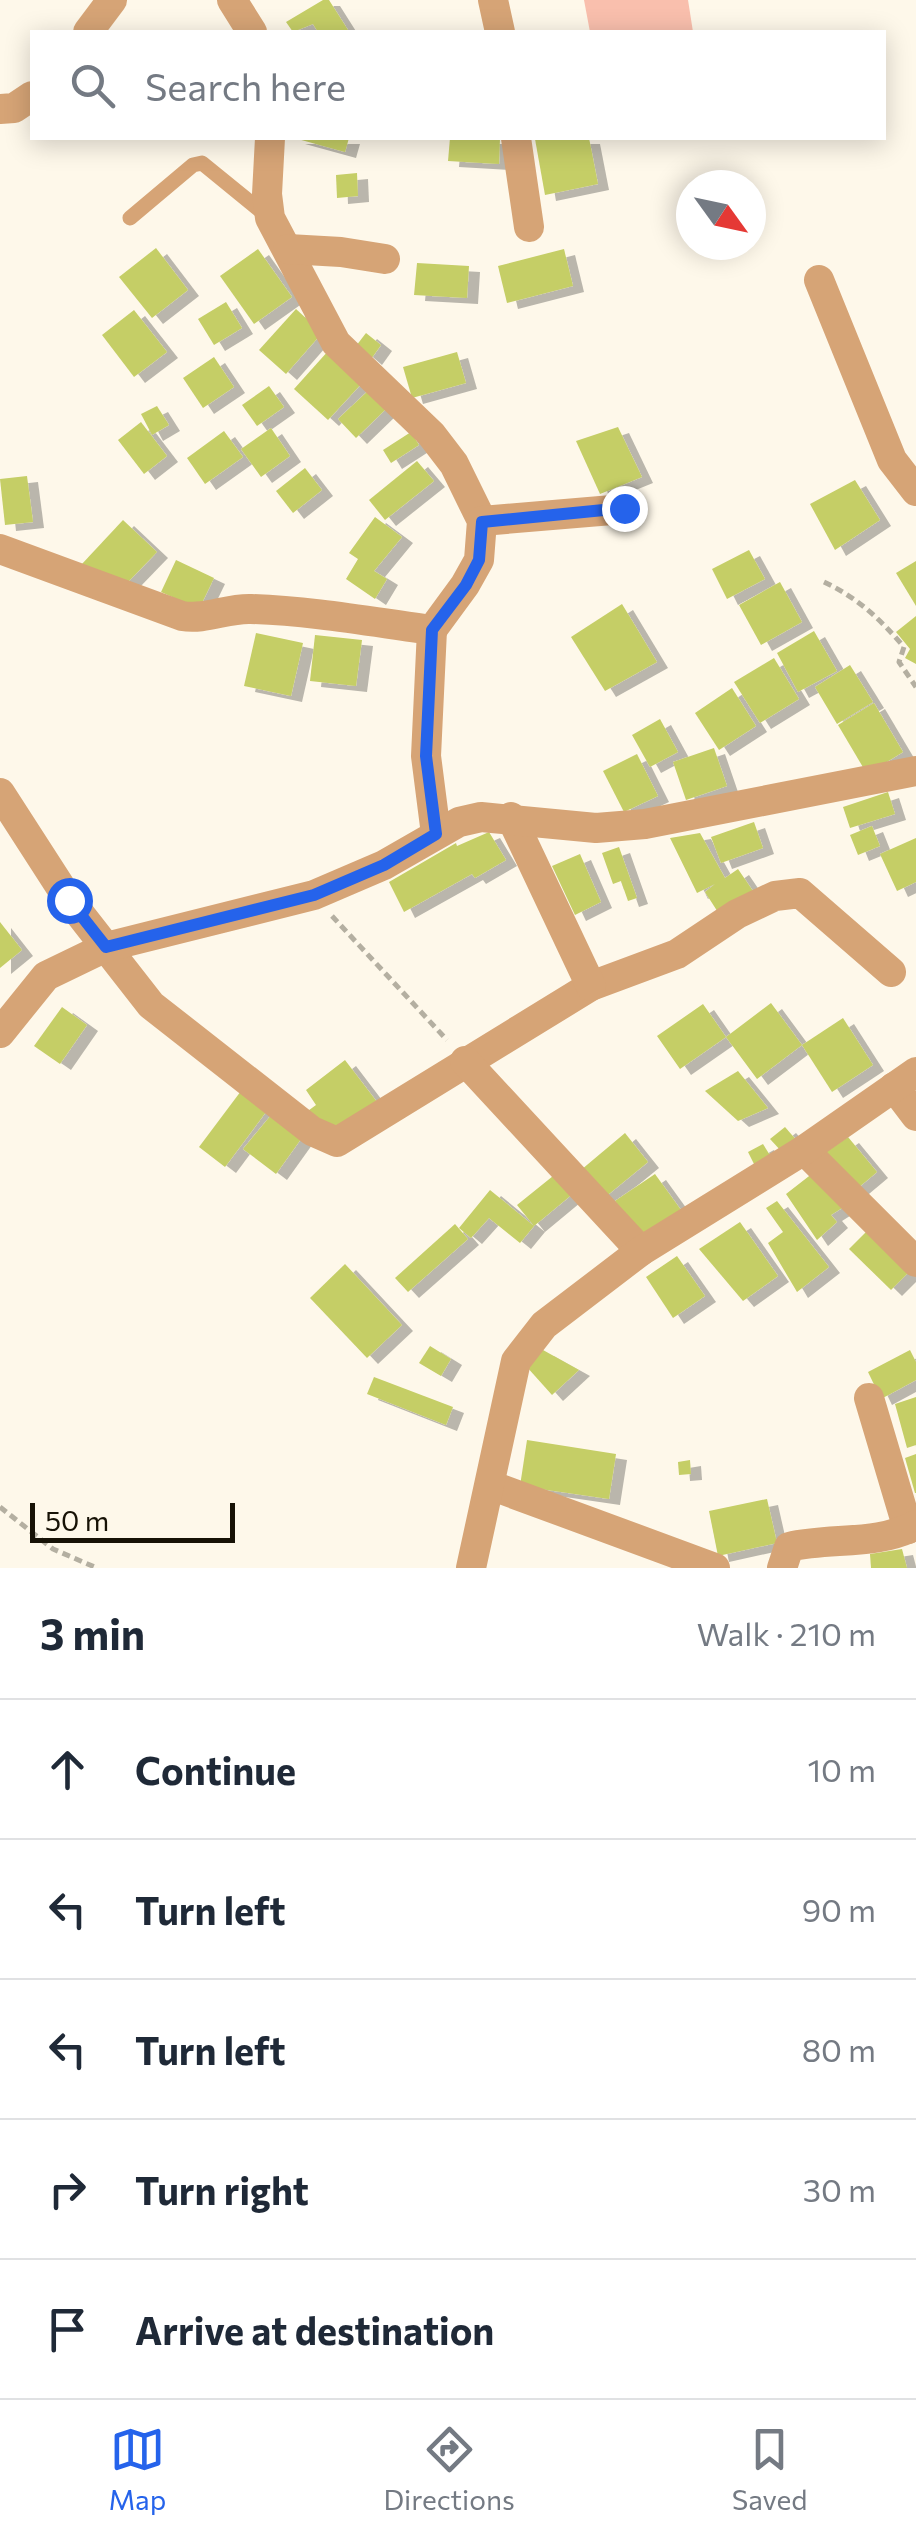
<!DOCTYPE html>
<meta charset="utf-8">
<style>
:root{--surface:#fff;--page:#f6f6f7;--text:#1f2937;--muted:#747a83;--line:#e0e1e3;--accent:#2563eb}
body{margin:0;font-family:Commissioner,sans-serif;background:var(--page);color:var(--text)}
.compass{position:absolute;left:676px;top:170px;width:90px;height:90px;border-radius:50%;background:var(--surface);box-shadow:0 5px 25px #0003;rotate:123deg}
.scale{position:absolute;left:30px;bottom:25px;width:205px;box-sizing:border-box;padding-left:10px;border:5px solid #171206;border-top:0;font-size:28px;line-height:35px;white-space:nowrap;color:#171206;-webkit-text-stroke:8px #fef8ea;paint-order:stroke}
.stop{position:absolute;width:30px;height:30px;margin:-22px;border:8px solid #2563eb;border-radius:50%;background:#fff}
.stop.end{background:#2563eb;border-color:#fff;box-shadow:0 2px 10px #0008}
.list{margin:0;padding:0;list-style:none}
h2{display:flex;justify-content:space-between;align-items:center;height:130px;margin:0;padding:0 40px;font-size:42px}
h2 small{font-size:32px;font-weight:400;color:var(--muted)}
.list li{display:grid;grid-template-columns:65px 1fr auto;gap:30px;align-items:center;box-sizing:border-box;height:140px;padding:0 40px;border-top:2px solid var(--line)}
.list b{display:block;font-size:38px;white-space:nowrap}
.list em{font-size:32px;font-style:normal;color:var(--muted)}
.icon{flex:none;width:55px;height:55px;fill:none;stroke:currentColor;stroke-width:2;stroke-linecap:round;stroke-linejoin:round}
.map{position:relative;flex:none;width:916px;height:1568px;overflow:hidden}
.search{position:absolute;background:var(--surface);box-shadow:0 5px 25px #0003;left:30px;right:30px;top:30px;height:110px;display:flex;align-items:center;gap:25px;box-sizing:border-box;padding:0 35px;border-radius:0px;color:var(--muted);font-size:38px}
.sheet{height:830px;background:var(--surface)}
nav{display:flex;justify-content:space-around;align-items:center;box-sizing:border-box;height:140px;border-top:2px solid var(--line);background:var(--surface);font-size:28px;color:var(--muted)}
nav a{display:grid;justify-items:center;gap:5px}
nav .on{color:var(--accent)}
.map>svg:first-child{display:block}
</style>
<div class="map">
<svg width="916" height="1568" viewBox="0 0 916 1568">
<defs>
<filter id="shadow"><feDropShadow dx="11" dy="6" stdDeviation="0" flood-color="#0004"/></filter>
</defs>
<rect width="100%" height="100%" fill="#fef8ea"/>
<path fill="#f9bfad" d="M584,0H688L693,32H590Z"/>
<g fill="#c5ce66" filter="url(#shadow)">
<path d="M323,0H329L348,30L318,32L313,24L293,32L286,22Z"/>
<path d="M294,138H349L345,152Z"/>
<path d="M450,138H500L499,164L448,161Z"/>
<path d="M544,138H589L598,184L545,195L535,139Z"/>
<path d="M357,173L358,196L337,198L336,175Z"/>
<path d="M156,248L188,290L152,318L119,277Z"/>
<path d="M258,249L292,297L254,324L220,276Z"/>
<path d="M564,249L573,286L507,303L498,266Z"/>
<path d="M417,263L469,266L467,298L414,295Z"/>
<path d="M226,302L242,328L214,345L198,319Z"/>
<path d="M296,309L322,333L286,374L259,350Z"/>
<path d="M134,310L167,352L134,377L102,335Z"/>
<path d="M366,333L381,345L371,359L356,346Z"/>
<path d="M329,350L363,382L328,420L294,389Z"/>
<path d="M457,352L466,383L412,398L403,367Z"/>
<path d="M214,357L234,387L203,408L183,378Z"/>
<path d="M269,386L284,407L257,426L242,405Z"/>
<path d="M369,390L386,409L356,438L338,419Z"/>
<path d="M157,406L169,425L152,435L141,414Z"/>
<path d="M141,422L167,456L144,474L118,440Z"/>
<path d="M618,427L642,477L600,494L576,441Z"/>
<path d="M271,428L290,456L261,477L241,449Z"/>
<path d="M224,431L243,457L205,484L187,458Z"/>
<path d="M411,432L419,445L391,463L383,450Z"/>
<path d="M417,461L434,481L385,520L369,500Z"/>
<path d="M305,468L322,490L293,513L276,491Z"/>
<path d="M27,476L33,522L5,525L0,479Z"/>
<path d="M855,480L880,520L835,550L810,504Z"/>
<path d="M375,517L402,537L374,571L387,579L375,599L346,579L358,559L349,553Z"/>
<path d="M123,520L157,552L128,582L81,565Z"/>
<path d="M749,550L765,579L727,599L712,569Z"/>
<path d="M176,560L214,578L199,609L161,592Z"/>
<path d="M916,561V606L896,573Z"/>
<path d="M780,582L802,622L761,645L739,605Z"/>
<path d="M622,604L657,662L605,691L571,637Z"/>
<path d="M916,616V664L905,658L910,649L896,632Z"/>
<path d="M814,631L837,671L798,692L777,653Z"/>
<path d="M256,633L303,643L291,696L244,686Z"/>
<path d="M315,635L362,640L356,686L310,681Z"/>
<path d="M774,658L799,699L760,723L734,682Z"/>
<path d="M850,665L873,702L837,724L815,687Z"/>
<path d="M732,688L756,726L719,750L695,713Z"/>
<path d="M874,703L903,752L867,774L838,725Z"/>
<path d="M660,719L678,752L650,767L632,735Z"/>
<path d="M714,748L727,786L686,800L673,762Z"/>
<path d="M637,754L658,796L624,812L603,771Z"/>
<path d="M888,792L895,814L850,828L843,807Z"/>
<path d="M754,822L763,848L721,863L711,837Z"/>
<path d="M872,826L880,846L858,855L850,835Z"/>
<path d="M489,832L506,860L475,878L472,874L404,912L389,882L456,843L457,846Z"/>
<path d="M700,833L725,878L738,869L755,894L721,917L705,892L715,884L697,893L670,838Z"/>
<path d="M916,838V882L897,891L880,854Z"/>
<path d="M619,847L637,898L628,901L621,881L613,884L602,853Z"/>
<path d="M580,854L601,902L575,915L552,866Z"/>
<path d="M0,922L22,950L0,968Z"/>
<path d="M771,1003L802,1045L757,1079L726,1037L680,1069L657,1036L703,1004L726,1037Z"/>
<path d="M62,1007L87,1025L60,1064L34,1046Z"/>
<path d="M843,1018L873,1065L832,1092L802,1045Z"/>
<path d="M345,1060L377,1102L331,1136L301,1116L316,1105L306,1090Z"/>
<path d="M738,1071L768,1108L738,1121L705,1091Z"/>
<path d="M244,1087L266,1112L225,1167L199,1147Z"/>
<path d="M272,1114L301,1139L276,1174L243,1149Z"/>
<path d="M785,1127L798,1142L782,1152L770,1139Z"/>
<path d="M625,1133L648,1162L604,1198L581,1170Z"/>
<path d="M848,1137L877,1172L852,1193L820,1156Z"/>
<path d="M763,1144L771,1157L757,1170L748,1152Z"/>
<path d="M558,1172L575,1192L534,1226L520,1243L489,1218L471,1238L459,1228L490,1190L534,1226L517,1205Z"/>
<path d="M813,1173L842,1208L831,1215L837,1222L817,1240L786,1194Z"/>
<path d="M655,1174L681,1210L640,1238L615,1201Z"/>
<path d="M777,1201L829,1267L797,1292L768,1243L783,1232L766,1208Z"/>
<path d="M740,1222L778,1276L743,1301L699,1249Z"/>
<path d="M455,1224L468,1239L408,1292L395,1278Z"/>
<path d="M871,1227L913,1268L891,1290L849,1249Z"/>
<path d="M677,1256L705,1296L673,1318L646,1277Z"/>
<path d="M345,1264L402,1325L367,1358L310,1298Z"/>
<path d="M430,1346L451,1359L441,1376L419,1363Z"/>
<path d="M543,1350L579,1370L552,1395L526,1366Z"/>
<path d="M910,1350L916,1362V1380L881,1399L868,1372Z"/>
<path d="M374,1377L453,1407L446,1425L367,1394Z"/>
<path d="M916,1397V1445L907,1448L895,1404Z"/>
<path d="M527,1440L616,1454L609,1499L520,1486Z"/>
<path d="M916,1454V1493H915L905,1458Z"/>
<path d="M690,1460L691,1474L679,1475L678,1462Z"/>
<path d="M767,1499L777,1543L718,1556L709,1511Z"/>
<path d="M902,1549L907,1568H871L870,1554Z"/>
</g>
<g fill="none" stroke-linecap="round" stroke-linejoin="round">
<g stroke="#b4afa1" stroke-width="5" stroke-dasharray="8 5" stroke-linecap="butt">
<path d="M824,582C858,598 880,619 904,647L899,662L916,687"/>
<path d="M332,916L447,1040"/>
<path d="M0,1507L53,1549L97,1568"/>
</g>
<path stroke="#d6a476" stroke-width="15" d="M130,218L193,165L202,163L267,216"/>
<g stroke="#d6a476" stroke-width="30">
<path d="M232,0L252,32"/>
<path d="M493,0L500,32"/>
<path d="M88,32L112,0"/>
<path d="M0,109L14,108L32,96"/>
<path d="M270,138L267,194L270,218L336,343L431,434L454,464L482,521L479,560L465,585L432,630"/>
<path d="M516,138L529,227"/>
<path d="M288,249L341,252L385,259"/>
<path d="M819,280L892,460L916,491"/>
<path d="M482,521L624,509"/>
<path d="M0,549L182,616C206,620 227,608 251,609C312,611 372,622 432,630L426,756L436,834"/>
<path d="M0,793L69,900L151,1005L312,1131L337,1142L591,986L677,954L737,914L775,896L800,893L891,972"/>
<path d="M511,817L591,986"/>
<path d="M0,1033L46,976L106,947L314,895L384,865L459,822L481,817L596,828L645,824L916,771"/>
<path d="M465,1061L641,1251"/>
<path d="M894,1087L916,1116"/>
<path d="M804,1150L916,1262"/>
<path d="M869,1398L908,1529"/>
<path d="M490,1485L715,1568"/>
<path d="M471,1568L516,1361L544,1325L641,1251L804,1150L916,1072"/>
<path d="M782,1568L789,1547C831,1537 877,1546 916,1525"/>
</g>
</g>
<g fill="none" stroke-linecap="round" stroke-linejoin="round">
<path stroke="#2563eb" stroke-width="12" d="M69,900L106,947L314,895L384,865L436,834L426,756L432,630L466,585L479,560L482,522L624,508"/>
</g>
</svg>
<svg class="compass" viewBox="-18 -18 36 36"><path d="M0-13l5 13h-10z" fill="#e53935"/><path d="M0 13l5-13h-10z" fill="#747a83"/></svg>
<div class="scale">50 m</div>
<div class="stop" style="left:69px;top:900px"></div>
<div class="stop end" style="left:624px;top:508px"></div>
<div class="search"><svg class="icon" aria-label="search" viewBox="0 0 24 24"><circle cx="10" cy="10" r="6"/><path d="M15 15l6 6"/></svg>Search here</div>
</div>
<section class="sheet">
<h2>3 min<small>Walk · 210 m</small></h2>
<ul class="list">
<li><svg class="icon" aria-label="ahead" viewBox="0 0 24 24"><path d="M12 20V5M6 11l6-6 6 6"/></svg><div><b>Continue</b></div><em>10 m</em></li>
<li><svg class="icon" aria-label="left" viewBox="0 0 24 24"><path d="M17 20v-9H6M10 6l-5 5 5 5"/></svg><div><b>Turn left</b></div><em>90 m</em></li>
<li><svg class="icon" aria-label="left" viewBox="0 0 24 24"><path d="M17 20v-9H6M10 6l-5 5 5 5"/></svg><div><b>Turn left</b></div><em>80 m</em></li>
<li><svg class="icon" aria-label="right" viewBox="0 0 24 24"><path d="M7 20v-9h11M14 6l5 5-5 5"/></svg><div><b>Turn right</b></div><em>30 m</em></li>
<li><svg class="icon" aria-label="arrive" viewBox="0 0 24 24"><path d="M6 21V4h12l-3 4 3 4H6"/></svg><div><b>Arrive at destination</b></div></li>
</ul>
</section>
<nav>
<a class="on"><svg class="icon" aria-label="map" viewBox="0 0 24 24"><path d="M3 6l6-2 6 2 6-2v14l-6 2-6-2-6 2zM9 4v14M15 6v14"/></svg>Map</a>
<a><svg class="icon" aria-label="directions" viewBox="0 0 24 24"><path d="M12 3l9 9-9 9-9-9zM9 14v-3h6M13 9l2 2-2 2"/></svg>Directions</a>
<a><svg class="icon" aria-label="saved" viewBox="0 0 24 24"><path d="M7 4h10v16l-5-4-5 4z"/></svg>Saved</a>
</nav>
